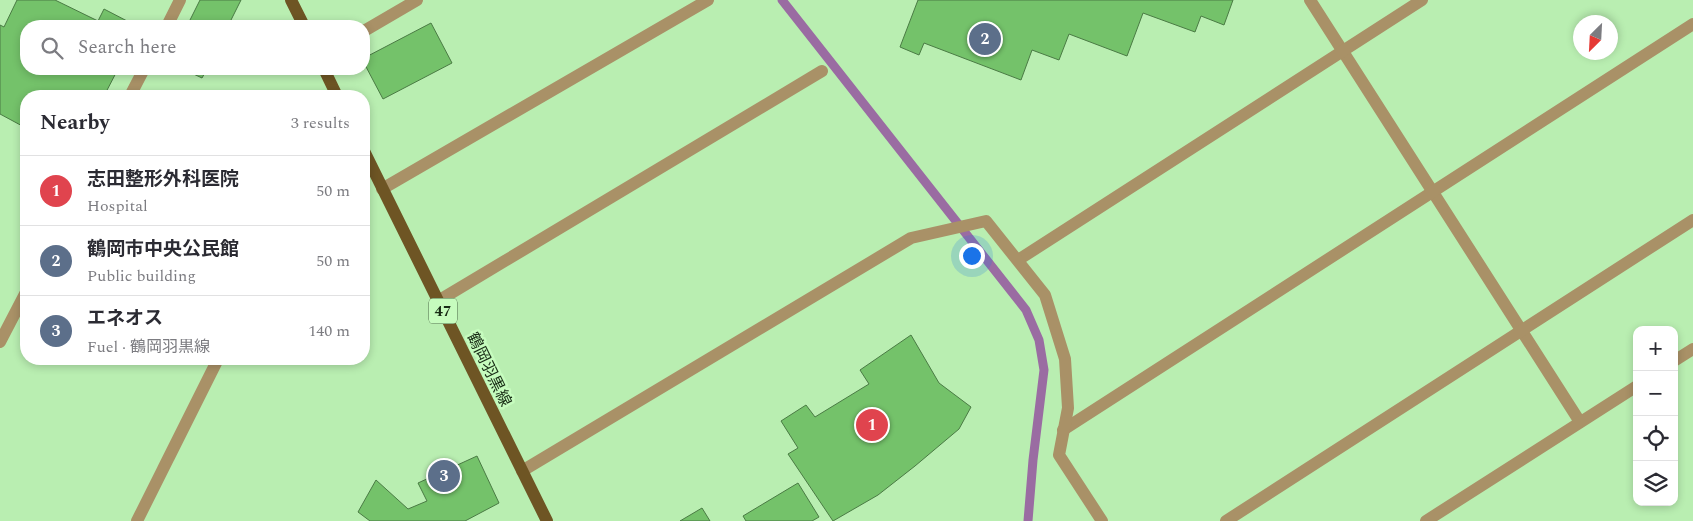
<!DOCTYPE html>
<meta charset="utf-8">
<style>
:root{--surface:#fff;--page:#f7f7f7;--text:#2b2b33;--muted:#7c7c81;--line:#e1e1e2;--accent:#111827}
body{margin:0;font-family:Spectral,"Noto Sans JP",serif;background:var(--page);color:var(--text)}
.controls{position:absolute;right:15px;bottom:15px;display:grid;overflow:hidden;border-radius:10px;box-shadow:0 2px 8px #0003}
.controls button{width:45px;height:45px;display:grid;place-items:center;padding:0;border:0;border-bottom:1px solid var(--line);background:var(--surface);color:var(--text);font:25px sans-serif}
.compass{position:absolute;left:1573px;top:15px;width:45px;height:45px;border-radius:50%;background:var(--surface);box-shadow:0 2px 8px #0003;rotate:204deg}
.you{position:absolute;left:971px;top:255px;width:18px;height:18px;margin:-12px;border:4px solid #fff;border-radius:50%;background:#1a73e8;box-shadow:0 0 0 8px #1a73e833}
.badge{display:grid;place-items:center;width:32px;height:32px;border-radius:50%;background:var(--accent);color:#fff;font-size:16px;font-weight:700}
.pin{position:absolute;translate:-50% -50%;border:2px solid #fff;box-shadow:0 1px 5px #0006}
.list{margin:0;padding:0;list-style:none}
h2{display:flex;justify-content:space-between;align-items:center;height:65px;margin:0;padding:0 20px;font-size:21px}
h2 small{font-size:16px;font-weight:400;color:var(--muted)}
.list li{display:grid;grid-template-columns:32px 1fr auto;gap:15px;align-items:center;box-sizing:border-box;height:70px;padding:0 20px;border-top:1px solid var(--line)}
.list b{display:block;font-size:19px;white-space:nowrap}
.list p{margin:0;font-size:16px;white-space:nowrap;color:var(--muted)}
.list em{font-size:16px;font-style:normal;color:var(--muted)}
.icon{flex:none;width:28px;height:28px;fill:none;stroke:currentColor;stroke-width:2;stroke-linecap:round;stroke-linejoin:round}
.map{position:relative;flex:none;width:1693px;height:521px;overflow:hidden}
.search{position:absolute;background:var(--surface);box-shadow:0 2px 8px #0003;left:20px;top:20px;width:350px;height:55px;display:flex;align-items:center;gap:12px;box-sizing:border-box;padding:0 18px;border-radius:20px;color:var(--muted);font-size:19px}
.panel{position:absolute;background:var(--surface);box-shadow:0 2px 8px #0003;left:20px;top:90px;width:350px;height:275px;border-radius:20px}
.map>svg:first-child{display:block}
</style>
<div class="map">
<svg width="1693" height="521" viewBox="0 0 1693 521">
<rect width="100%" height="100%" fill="#b9eeb1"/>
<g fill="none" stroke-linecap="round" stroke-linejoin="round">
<path stroke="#9a6ca2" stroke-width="9" d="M782,0L1026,310L1039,340L1044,370L1033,460L1028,521"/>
</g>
<g fill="#74c26a" stroke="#4a7b44">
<path d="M17,0H55L98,21L104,9L129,22L127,26H26V69H118L104,96H26V128L0,114V25L4,27Z"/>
<path d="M200,0H241L228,26H187Z"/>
<path d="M918,0H1233L1224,25L1201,16L1195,32L1143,13L1127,56L1069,34L1059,60L1032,50L1021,80L924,43L919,55L900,47Z"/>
<path d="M431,23L452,63L383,99L364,63V58Z"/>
<path d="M183,69H207L202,78Z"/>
<path d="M911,335L939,383L971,407L959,429L915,466L878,495L833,521L788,454L798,448L781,421L806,405L815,417L869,384L860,370Z"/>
<path d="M477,456L499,503L465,521H370L358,512L376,480L408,509L427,501L418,483Z"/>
<path d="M798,483L819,517L812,521H746L743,516Z"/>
<path d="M702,508L710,521H680Z"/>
</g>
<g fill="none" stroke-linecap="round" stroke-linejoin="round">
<g stroke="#a99167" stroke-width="12">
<path d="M1310,0L1580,422"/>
<path d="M167,26L180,0"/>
<path d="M364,31L417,0"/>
<path d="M130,96L144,69"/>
<path d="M382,189L708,0"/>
<path d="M1018,260L1422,0"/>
<path d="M438,301L822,71"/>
<path d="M0,342L26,292"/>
<path d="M1674,361L1693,349"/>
<path d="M1063,430L1693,24"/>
<path d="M522,471L911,238L986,221L1045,295L1065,359L1068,408L1059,455L1102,521"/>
<path d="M137,521L218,359"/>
<path d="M1226,521L1693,220"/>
<path d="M1426,521L1637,386"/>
</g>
<g stroke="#6e5524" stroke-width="12">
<path d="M291,0L304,26"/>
<path d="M324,69L337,96"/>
<path d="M364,151L547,521"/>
</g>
</g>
<g text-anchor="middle" stroke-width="5" stroke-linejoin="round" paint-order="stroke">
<rect fill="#c6fcbe" stroke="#4c6a48" stroke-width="1" x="429" y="298.5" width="28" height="25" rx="4"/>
<g font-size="15" font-weight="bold" fill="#182c15">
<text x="443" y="316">47</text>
</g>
<g font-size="16" fill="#182c15" stroke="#c6fcbe">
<text transform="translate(490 369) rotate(64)" y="6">鶴岡羽黒線</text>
</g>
</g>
</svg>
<div class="controls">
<button>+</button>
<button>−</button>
<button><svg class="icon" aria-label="locate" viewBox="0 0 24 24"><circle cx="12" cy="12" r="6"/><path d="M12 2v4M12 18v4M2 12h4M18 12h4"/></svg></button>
<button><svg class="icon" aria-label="layers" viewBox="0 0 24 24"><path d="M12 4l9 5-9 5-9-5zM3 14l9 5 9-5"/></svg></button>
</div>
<svg class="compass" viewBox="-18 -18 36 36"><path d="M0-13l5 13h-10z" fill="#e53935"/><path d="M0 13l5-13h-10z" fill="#7c7c81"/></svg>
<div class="you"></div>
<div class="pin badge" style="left:872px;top:425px;background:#e0444e">1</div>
<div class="pin badge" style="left:985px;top:39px;background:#5c6f8a">2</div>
<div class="pin badge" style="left:444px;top:476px;background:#5c6f8a">3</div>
<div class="search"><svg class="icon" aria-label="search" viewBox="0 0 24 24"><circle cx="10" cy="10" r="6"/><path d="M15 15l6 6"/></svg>Search here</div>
<section class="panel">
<h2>Nearby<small>3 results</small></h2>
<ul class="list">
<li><span class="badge" style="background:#e0444e">1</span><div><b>志田整形外科医院</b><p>Hospital</p></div><em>50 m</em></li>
<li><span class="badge" style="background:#5c6f8a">2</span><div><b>鶴岡市中央公民館</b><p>Public building</p></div><em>50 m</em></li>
<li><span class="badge" style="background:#5c6f8a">3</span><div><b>エネオス</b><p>Fuel · 鶴岡羽黒線</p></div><em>140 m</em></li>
</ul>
</section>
</div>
